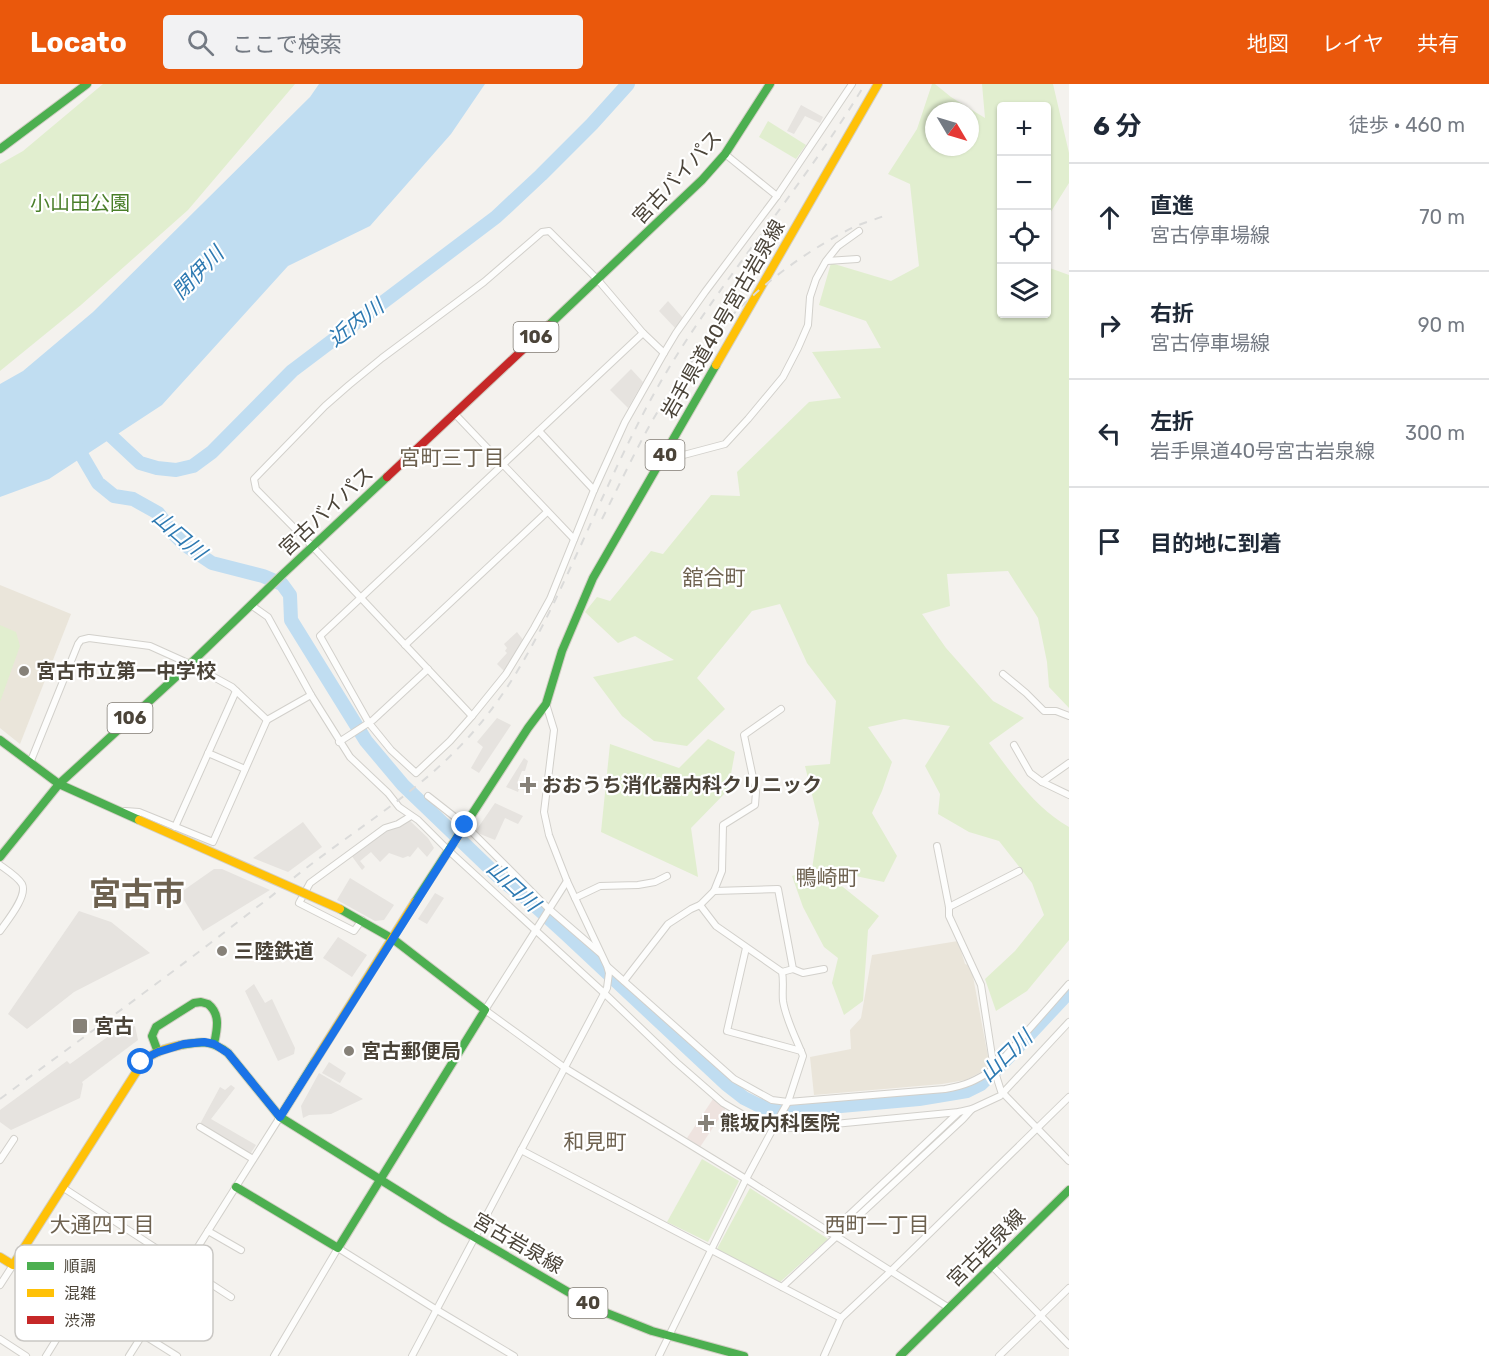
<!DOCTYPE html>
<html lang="ja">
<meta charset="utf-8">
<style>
:root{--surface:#fff;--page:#f2f2f3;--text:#1f2937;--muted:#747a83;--line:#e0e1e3;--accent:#ea580c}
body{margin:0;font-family:Rubik,"Noto Sans JP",sans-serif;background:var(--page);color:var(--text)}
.controls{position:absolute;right:18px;top:18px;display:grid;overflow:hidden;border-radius:6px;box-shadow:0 2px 4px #0004}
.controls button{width:54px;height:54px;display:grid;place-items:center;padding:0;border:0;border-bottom:2px solid var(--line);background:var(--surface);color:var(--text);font:30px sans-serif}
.compass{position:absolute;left:925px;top:18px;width:54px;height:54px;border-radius:50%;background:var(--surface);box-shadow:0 2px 4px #0004;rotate:128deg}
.stop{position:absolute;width:18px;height:18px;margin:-14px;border:4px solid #1a73e8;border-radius:50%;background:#fff}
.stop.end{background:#1a73e8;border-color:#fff;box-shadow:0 2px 6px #0008}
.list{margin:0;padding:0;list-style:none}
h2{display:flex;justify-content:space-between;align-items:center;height:78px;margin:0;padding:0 24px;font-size:26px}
h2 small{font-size:20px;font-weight:400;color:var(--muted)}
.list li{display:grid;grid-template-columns:39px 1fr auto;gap:18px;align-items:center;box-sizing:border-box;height:108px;padding:0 24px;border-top:2px solid var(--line)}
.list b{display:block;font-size:22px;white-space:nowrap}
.list p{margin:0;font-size:20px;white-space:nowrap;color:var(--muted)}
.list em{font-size:20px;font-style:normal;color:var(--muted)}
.icon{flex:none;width:33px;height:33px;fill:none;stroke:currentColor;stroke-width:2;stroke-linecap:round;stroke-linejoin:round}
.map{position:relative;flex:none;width:1069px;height:1272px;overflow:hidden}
header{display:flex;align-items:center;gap:36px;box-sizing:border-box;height:84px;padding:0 30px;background:var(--accent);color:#fff}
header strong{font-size:28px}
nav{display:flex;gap:33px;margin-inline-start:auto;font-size:21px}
.search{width:420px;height:54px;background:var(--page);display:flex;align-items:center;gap:15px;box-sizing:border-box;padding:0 21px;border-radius:6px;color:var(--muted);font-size:22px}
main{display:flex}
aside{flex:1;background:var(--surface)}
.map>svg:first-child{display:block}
</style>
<header>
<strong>Locato</strong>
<div class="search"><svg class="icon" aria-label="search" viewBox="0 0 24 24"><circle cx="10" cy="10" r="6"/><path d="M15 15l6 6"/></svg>ここで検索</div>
<nav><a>地図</a><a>レイヤ</a><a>共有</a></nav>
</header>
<main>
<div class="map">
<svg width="1069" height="1272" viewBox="0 0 1069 1272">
<rect width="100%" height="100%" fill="#f4f2ee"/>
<g fill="#eae5da">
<path d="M0,501L71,530L20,660L0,644Z"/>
<path d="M958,857L965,880L971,882L990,983L966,996L942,1000L814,1011L810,973L851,965L850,946L861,934L872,871Z"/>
</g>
<path fill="#eee3df" d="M713,1015L726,1024L700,1063L687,1054Z"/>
<g fill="#e1eecf" fill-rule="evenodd">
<path d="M103,0H295L188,126L81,221L0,287V80L23,67Z"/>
<path d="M932,0H935L951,13L985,34L982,0H1053L1069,69V99L1047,134L1046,22H1002V230H1046L1047,183L1069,191V624L1049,603L1047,578L1038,534L1008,487L947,490L950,522L922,530L946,564L993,617L1024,634L989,659C1012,690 1035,724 1069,743V856L1027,907L996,927L985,895L1015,867L1044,831L1032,799L999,757L969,748L938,730L940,710L925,682L950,642L904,635L868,643L892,678L882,707L872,729L897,772L884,798L846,790L838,799L879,832L868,846L863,917L844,931L832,899L838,874L824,863L803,823L792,792L812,785L819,739L805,682L830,680L836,617L807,579L780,520L752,527L697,594L725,625L687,662L654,657L622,632L593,593L674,576L635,552L618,559L585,528L597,513L610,517L651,467L663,470L711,411L740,412L737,388L809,318L841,314L812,268L881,264L866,237L819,221L831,179L891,197L919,182L910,100L888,90L917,45ZM934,27H970V63H934Z"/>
<path d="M768,37L806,61L796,75L759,53Z"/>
<path d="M0,541L16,548L20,562L0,618Z"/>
<path d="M708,655L735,668L728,706L691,744L698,793L601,748L610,660L679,684Z"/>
<path d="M702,1075L739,1097L708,1158L667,1138Z"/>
<path d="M750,1104L828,1155L779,1199L717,1165Z"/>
</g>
<g fill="#e6e3df">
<path d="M801,21L823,33L820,39L805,32L794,50L787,47Z"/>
<path d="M668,217L683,234L676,245L659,227Z"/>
<path d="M631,285L643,298L628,324L610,306Z"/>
<path d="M517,548L524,557L505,588L497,580L507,569L505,567L507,564L504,560Z"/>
<path d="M497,634L511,641L479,689L471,684L483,663L477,658Z"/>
<path d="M524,674L528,677L525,687H522L517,699L520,702L518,708L506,703Z"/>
<path d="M495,719L523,732L518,740L505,734L495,756L475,748Z"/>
<path d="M409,736L428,754L434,764L427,773L418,763L410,773L408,772L403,774L389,769L380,778L371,768L360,777L365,783L362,786L351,771L385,747L400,742Z"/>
<path d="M303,738L322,763L288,788L253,774Z"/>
<path d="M214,785H222L270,806L203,847L184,816V806Z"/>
<path d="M350,794L394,821L384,836L375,837L337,816Z"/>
<path d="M435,809L444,814L427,840L418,835Z"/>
<path d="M79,827L111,838L150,869L74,908L27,945L8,930Z"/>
<path d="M338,853L367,871L352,893L323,874Z"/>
<path d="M254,900L265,919L272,915L295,964L294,970L278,977L245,907Z"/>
<path d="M135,942L138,956L82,998L83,1000L80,1014L11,1046L0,1038V1026L67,977L70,980L113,949Z"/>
<path d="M329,978L346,989L340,999L322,989Z"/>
<path d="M319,989L363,1015L331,1030L309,1031L303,1034L301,1022Z"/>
<path d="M231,1001L235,1004L211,1035L256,1061L249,1072L200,1040L220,1003L225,1006Z"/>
</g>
<path fill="#c0ddf1" d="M319,0H485L451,50L370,142L288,182L162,321L49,395L0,413V300L23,287L93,228L310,13Z"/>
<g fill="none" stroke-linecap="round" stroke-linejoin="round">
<g stroke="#c0ddf1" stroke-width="14">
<path d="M101,339L109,350L140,379L157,384L176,386L193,382L212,368L292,287L496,133L541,91L592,40L628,0"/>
<path d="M74,358L98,399L114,412L133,415L158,429L172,448L185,461L212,479L263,492L282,500L290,511L291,536L366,657L403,701L504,798L531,818L566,850L726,1000L744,1014L758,1021L770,1025L796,1026L919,1015L967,1007L981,1000L997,985L1069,908"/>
</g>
<g stroke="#d2d0cb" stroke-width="8">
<g id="street">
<path d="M725,70L777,112"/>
<path d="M827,177L857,175"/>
<path d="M643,249L320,552L369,639L391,666L416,689L450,657L472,632L506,590L534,544L550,515L594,406L625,338L664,269L676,249L705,208L777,112L852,0"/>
<path d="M454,329L574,455"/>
<path d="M539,347L594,406"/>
<path d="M661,377L725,360L748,335L783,293L798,264L808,241L810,213L816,195L826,177L838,162L859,147"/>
<path d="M251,521L268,533L311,611L350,673L388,709L399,723L418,736L448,766L604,909L676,978L723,1019L747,1033L773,1043L793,1044L959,1028L972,1025L1000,1012L1069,938"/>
<path d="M405,561L547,428"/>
<path d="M1003,590L1026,609L1044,627H1056L1069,632"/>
<path d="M472,632L313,463L256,405L254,395L325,322L349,301L382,274L484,198L542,148L549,147L598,196L643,249L664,269"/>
<path d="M339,658L373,636L428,585"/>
<path d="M1014,661L1030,689L1042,698L1069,711"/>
<path d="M208,669L245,685"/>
<path d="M30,679L78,560L81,556L89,554L150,562L190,580L232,603L267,636"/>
<path d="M1042,698L1069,679"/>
<path d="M428,712L465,741L549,825L600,869"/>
<path d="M125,727L139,728L213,758L267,636L311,611"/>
<path d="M175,743L236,607"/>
<path d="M937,762L949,823V832L981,901L994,985L1001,1007L1069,1077"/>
<path d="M0,781C7,786 18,793 22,800C28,812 7,837 0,847"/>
<path d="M567,797L485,926L565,984L746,1095L949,1224"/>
<path d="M714,807L722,787L723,741L755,721L756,708L744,651L781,625"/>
<path d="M575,814L600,802L638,801L655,798L667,792"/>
<path d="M700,821L714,807L778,805L793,885L782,888"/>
<path d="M949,823L1019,787"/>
<path d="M362,836L354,847L299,819L310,799L385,744L398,740L411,732"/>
<path d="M746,864L727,947L801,967"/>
<path d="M608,883L734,995L772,1016L788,1018L945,1005C967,1001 975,997 994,985L1069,900"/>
<path d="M793,885L803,889L824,885"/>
<path d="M624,897L668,840L691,825L700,821L716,842L782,888C784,898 782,907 783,917C786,936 796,954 803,972L788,1018L776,1039L746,1095L659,1272"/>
<path d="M200,1043L253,1075"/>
<path d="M521,1066L841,1234"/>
<path d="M0,1076L14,1055"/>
<path d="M62,1103L231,1213"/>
<path d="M208,1147L241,1166"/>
<path d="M830,1149L959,1028"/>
<path d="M16,1176L28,1186L83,1213L177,1272"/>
<path d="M992,1182L1069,1261"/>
<path d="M0,1201L13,1181"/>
<path d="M782,1203L963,1035L972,1025"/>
<path d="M0,1255L26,1272"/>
<path d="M46,1272L69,1235"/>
<path d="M129,1272L280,1033"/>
<path d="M274,1272L338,1164L437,1226L514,1272"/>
<path d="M412,1272L607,904L609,889L607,882L567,797L549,751L544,728L554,646L546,620"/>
<path d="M824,1272L841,1234L891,1187L1069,1013"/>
<path d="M999,1272L1069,1204"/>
</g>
</g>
<g stroke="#d3cfc5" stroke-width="10">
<g id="fast">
<path d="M0,65L87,0"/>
<path d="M549,241L702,96L725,70L770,0"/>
<path d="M0,656L59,700L139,736"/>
<path d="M0,773L59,700L190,580L283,490L387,393"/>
<path d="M415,818L528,644L546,620L562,567L593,494L716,281"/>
<path d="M181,961C200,957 212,956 228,969L280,1033"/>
<path d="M158,968L152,952L156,943L194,919L201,918L208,920C221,930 217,946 214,960"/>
<path d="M315,977L280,1033L445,1136L599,1226L652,1247L744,1272"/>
<path d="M236,1103L338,1164L485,926L393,855L340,825"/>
<path d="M900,1272L1069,1106"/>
</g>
</g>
<g stroke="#d3cfc5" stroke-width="10">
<g id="slow">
<path d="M716,281L878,0"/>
<path d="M315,977L415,818"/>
<path d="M0,1173L13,1181L142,979C152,968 167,964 181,961"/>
</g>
</g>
<g stroke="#d3cfc5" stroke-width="10">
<path id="jam" d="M387,393L549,241"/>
</g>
<use href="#street" stroke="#fdfdfc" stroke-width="6"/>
<use href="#fast" stroke="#4caf50" stroke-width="8"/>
<use href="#slow" stroke="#ffc107" stroke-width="8"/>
<use href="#jam" stroke="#c62828" stroke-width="8"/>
<g stroke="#dbdbda" stroke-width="2" stroke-dasharray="8 8" stroke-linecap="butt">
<path d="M602,435C621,398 639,358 661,322C707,246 776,181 856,142C866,138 877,135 886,131"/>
<path d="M0,1015C86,951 173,889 257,823C274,811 289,797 305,785C359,743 419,707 465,657C511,608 540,549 568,489C598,425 625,360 660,299C721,194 803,104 865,0"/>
</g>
<g stroke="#d3cfc5" stroke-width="10" stroke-linecap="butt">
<path id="slow-bridge" d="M139,736L340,825"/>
</g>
<use href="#slow-bridge" stroke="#ffc107" stroke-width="8"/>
</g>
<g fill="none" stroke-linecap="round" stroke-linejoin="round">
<path stroke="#1a73e8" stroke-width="8" d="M141,978L148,973L158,968L184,960L204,958L214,960L228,969L280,1033L465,741"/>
</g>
<g fill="#868178" stroke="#fff" stroke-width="2">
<circle cx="24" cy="587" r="6"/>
<path d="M525 692h6v6h6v6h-6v6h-6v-6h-6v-6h6z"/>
<circle cx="222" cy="867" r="6"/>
<rect x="72" y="934" width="16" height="16" rx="3"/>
<circle cx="349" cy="967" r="6"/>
<path d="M703 1030h6v6h6v6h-6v6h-6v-6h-6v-6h6z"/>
</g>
<g text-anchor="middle" stroke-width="4.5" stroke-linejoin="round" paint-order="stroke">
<g fill="#fff" stroke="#817c74" stroke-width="1.5">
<rect x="513.5" y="238" width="45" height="30" rx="4.5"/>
<rect x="645.5" y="356" width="39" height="30" rx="4.5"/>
<rect x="107.5" y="619" width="45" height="30" rx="4.5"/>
<rect x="568.5" y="1204" width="39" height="30" rx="4.5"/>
</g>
<g font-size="18" font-weight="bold" fill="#4b4439">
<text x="536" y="259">106</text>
<text x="665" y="377">40</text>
<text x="130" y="640">106</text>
<text x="588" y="1225">40</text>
</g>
<g font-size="20" fill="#4b4439" stroke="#fff">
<text transform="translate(677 93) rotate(-47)" y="7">宮古バイパス</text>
<text transform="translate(723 235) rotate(-60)" y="7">岩手県道40号宮古岩泉線</text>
<text transform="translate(326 427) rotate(-43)" y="7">宮古バイパス</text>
<text transform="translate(518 1159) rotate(30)" y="7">宮古岩泉線</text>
<text transform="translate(986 1164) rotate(-45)" y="7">宮古岩泉線</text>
</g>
<g font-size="20" fill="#4a7f2a" stroke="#fff">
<text x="80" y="126">小山田公園</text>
</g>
<g font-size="20" font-weight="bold" fill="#4b4439" stroke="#fff" text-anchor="start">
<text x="36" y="594">宮古市立第一中学校</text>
<text x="542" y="708">おおうち消化器内科クリニック</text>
<text x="234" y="874">三陸鉄道</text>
<text x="94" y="949">宮古</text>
<text x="361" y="974">宮古郵便局</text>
<text x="720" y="1046">熊坂内科医院</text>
</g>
<g font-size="21" font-style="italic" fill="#2e7ab2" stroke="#fff">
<text transform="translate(198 189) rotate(-46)" y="7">閉伊川</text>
<text transform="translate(356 239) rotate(-37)" y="7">近内川</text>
<text transform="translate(179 451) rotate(41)" y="7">山口川</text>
<text transform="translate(513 802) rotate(43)" y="7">山口川</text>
<text transform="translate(1006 972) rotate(-44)" y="7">山口川</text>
</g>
<g font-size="21" fill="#6e6250" stroke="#fff">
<text x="452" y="381">宮町三丁目</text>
<text x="714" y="501">舘合町</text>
<text x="827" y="801">鴨崎町</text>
<text x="595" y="1065">和見町</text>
<text x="102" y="1148">大通四丁目</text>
<text x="877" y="1148">西町一丁目</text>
</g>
<g font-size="32" font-weight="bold" fill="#6e6250" stroke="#fff">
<text x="137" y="821">宮古市</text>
</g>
</g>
<rect x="15" y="1161" width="198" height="96" rx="9" fill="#fff" stroke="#c9c7c4" stroke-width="1.5"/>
<rect x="27" y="1178" width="27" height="8" fill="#4caf50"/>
<rect x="27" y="1205" width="27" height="8" fill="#ffc107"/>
<rect x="27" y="1232" width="27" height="8" fill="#c62828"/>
<g font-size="16" fill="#4b4439">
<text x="64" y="1188">順調</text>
<text x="64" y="1215">混雑</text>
<text x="64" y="1242">渋滞</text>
</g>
</svg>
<div class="controls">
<button>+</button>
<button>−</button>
<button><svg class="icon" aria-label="locate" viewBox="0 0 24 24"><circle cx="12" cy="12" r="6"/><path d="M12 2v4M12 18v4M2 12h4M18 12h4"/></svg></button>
<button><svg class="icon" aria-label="layers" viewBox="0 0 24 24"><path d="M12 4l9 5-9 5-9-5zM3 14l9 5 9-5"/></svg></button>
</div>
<svg class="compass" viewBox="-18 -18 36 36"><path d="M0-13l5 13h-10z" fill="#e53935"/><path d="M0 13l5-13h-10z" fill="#747a83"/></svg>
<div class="stop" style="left:141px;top:978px"></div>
<div class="stop end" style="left:465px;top:741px"></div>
</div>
<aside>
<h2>6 分<small>徒歩 · 460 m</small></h2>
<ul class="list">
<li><svg class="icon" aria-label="ahead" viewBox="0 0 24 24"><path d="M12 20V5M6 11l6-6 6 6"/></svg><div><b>直進</b><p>宮古停車場線</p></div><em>70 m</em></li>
<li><svg class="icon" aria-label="right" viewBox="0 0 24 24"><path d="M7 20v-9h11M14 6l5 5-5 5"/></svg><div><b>右折</b><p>宮古停車場線</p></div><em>90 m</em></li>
<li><svg class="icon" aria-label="left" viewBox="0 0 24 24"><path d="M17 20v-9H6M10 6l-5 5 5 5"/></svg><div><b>左折</b><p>岩手県道40号宮古岩泉線</p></div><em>300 m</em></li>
<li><svg class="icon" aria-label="arrive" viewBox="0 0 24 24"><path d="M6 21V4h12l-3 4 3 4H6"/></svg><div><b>目的地に到着</b></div></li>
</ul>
</aside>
</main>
